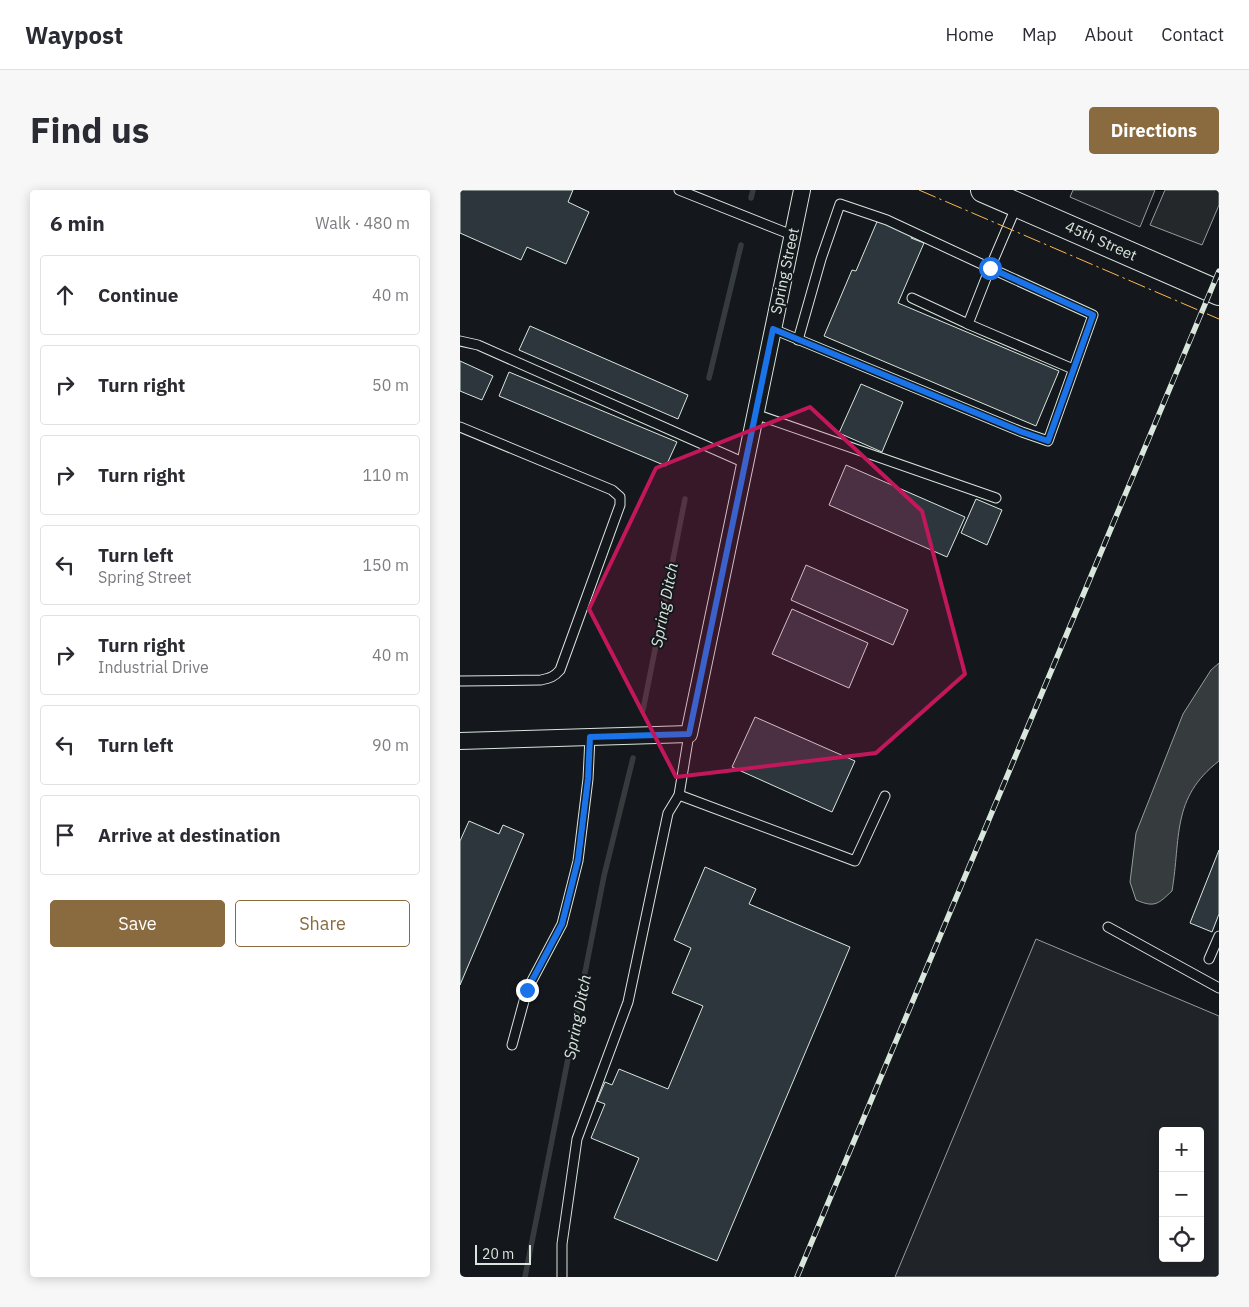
<!DOCTYPE html>
<meta charset="utf-8">
<style>
:root{--surface:#fff;--page:#f7f7f7;--text:#2b2b33;--muted:#7c7c81;--line:#e1e1e2;--accent:#8a6a3f}
body{margin:0;font-family:"IBM Plex Sans",sans-serif;background:var(--page);color:var(--text)}
.controls{position:absolute;right:15px;bottom:15px;display:grid;overflow:hidden;border-radius:5px;box-shadow:0 2px 12px #0003}
.controls button{width:45px;height:45px;display:grid;place-items:center;padding:0;border:0;border-bottom:1px solid var(--line);background:var(--surface);color:var(--text);font:25px sans-serif}
.scale{position:absolute;left:15px;bottom:12px;width:56px;box-sizing:border-box;padding-left:5px;border:2px solid #d8e6dc;border-top:0;font-size:14px;line-height:18px;white-space:nowrap;color:#d8e6dc;-webkit-text-stroke:4px #14181c;paint-order:stroke}
.stop{position:absolute;width:15px;height:15px;margin:-11px;border:4px solid #1a73e8;border-radius:50%;background:#fff}
.stop.end{background:#1a73e8;border-color:#fff;box-shadow:0 1px 5px #0008}
.list{margin:0;padding:0;list-style:none}
h2{display:flex;justify-content:space-between;align-items:center;height:65px;margin:0;padding:0 20px;font-size:21px}
h2 small{font-size:16px;font-weight:400;color:var(--muted)}
.list li{display:grid;grid-template-columns:32px 1fr auto;gap:15px;align-items:center;box-sizing:border-box;height:80px;margin:0 10px 10px;padding:0 10px;border:1px solid var(--line);border-radius:5px}
.list b{display:block;font-size:19px;white-space:nowrap}
.list p{margin:0;font-size:16px;white-space:nowrap;color:var(--muted)}
.list em{font-size:16px;font-style:normal;color:var(--muted)}
.actions{display:flex;gap:10px;padding:15px 20px}
.actions a{flex:1;padding:11px 0;border:1px solid var(--accent);border-radius:5px;text-align:center;font-size:18px;color:var(--accent)}
.actions .main{background:var(--accent);color:#fff}
.icon{flex:none;width:28px;height:28px;fill:none;stroke:currentColor;stroke-width:2;stroke-linecap:round;stroke-linejoin:round}
.map{position:relative;flex:none;width:759px;height:1087px;overflow:hidden;border-radius:5px}
header{display:flex;align-items:center;gap:30px;box-sizing:border-box;height:70px;padding:0 25px;background:var(--surface);border-bottom:1px solid var(--line)}
header strong{font-size:24px}
nav{display:flex;gap:28px;margin-inline-start:auto;font-size:18px}
.intro{display:flex;align-items:center;justify-content:space-between;box-sizing:border-box;height:120px;padding:0 30px}
h1{margin:0;font-size:35px}
.button{padding:12px 22px;border-radius:5px;background:var(--accent);color:#fff;font-size:18px;font-weight:700}
main{display:flex;gap:30px;padding:0 30px}
aside{flex:1;background:var(--surface);border-radius:5px;box-shadow:0 2px 12px #0003}
.map>svg:first-child{display:block}
</style>
<header>
<strong>Waypost</strong>
<nav><a>Home</a><a>Map</a><a>About</a><a>Contact</a></nav>
</header>
<div class="intro"><h1>Find us</h1><a class="button">Directions</a></div>
<main>
<aside>
<h2>6 min<small>Walk · 480 m</small></h2>
<ul class="list">
<li><svg class="icon" aria-label="ahead" viewBox="0 0 24 24"><path d="M12 20V5M6 11l6-6 6 6"/></svg><div><b>Continue</b></div><em>40 m</em></li>
<li><svg class="icon" aria-label="right" viewBox="0 0 24 24"><path d="M7 20v-9h11M14 6l5 5-5 5"/></svg><div><b>Turn right</b></div><em>50 m</em></li>
<li><svg class="icon" aria-label="right" viewBox="0 0 24 24"><path d="M7 20v-9h11M14 6l5 5-5 5"/></svg><div><b>Turn right</b></div><em>110 m</em></li>
<li><svg class="icon" aria-label="left" viewBox="0 0 24 24"><path d="M17 20v-9H6M10 6l-5 5 5 5"/></svg><div><b>Turn left</b><p>Spring Street</p></div><em>150 m</em></li>
<li><svg class="icon" aria-label="right" viewBox="0 0 24 24"><path d="M7 20v-9h11M14 6l5 5-5 5"/></svg><div><b>Turn right</b><p>Industrial Drive</p></div><em>40 m</em></li>
<li><svg class="icon" aria-label="left" viewBox="0 0 24 24"><path d="M17 20v-9H6M10 6l-5 5 5 5"/></svg><div><b>Turn left</b></div><em>90 m</em></li>
<li><svg class="icon" aria-label="arrive" viewBox="0 0 24 24"><path d="M6 21V4h12l-3 4 3 4H6"/></svg><div><b>Arrive at destination</b></div></li>
</ul>
<div class="actions"><a class="main">Save</a><a>Share</a></div>
</aside>
<div class="map">
<svg width="759" height="1087" viewBox="0 0 759 1087">
<rect width="100%" height="100%" fill="#14181c"/>
<g fill="#202428" stroke="#939e99" fill-rule="evenodd">
<path d="M613,0H695L680,37L610,7Z"/>
<path d="M576,749L759,826V1087H435ZM703,941H740V1068H703Z"/>
</g>
<path fill="#24282b" stroke="#939e99" d="M705,0H759V15L742,55L690,35Z"/>
<path fill="#363b3e" stroke="#939e99" d="M759,473V571C711,608 721,648 712,701C698,714 695,718 676,710L670,692L676,643L723,524L751,480Z"/>
<g fill="none" stroke-linecap="round" stroke-linejoin="round">
<g stroke="#363b3e" stroke-width="5.5">
<path d="M291,8L293,0"/>
<path d="M249,188L281,55"/>
<path d="M183,520L225,309"/>
<path d="M65,1087L144,686L173,568"/>
</g>
</g>
<g fill="#2c363c" stroke="#d8e6dc">
<path d="M0,0H113L108,12L129,22L106,74L67,57L61,70L0,43Z"/>
<path d="M419,27L454,42L451,48L464,53L438,113L599,181L576,236L364,146L392,80L396,81Z"/>
<path d="M70,136L228,205L218,229L59,160Z"/>
<path d="M0,171L33,186L22,210L0,201Z"/>
<path d="M49,182L217,252L206,276L39,206Z"/>
<path d="M401,194L443,212L422,262L379,243Z"/>
<path d="M386,275L505,327L487,367L369,315Z"/>
<path d="M516,309L542,320L527,355L501,343Z"/>
<path d="M346,375L448,420L433,455L331,410Z"/>
<path d="M332,419L408,453L389,498L312,464Z"/>
<path d="M295,527L395,571L372,622L272,577Z"/>
<path d="M9,631L39,644L43,635L64,644L0,795V651Z"/>
<path d="M759,660V724L752,742L730,733Z"/>
<path d="M245,677L296,699L289,714L390,757L257,1071L154,1028L179,968L131,948L145,914L137,911L145,892L152,895L159,879L208,899L243,816L212,803L231,758L214,750Z"/>
</g>
<g fill="none" stroke-linecap="round" stroke-linejoin="round">
<g stroke="#d8e6dc" stroke-width="11">
<g id="lane">
<path d="M219,0L332,45"/>
<path d="M452,108L508,134"/>
<path d="M313,139L562,242L588,251L633,125L530,78L508,134L613,179"/>
<path d="M338,150L361,69L380,14L427,30L530,78L557,15"/>
<path d="M0,151L18,155L285,273"/>
<path d="M295,224L536,308"/>
<path d="M0,237L152,300L160,307V315L100,480C94,487 90,488 81,490L0,491"/>
<path d="M219,605L395,671L425,606"/>
<path d="M648,737L759,798"/>
<path d="M749,769L759,746"/>
<path d="M52,855L67,800L102,734L118,671L128,589L130,547"/>
<path d="M102,1087V1054L117,949L168,812L208,623L219,605L229,544"/>
</g>
</g>
<g stroke="#d8e6dc" stroke-width="18">
<path id="street" d="M0,551L229,544L342,0"/>
</g>
<g stroke="#d8e6dc" stroke-width="26">
<path id="secondary" d="M523,0L759,103"/>
</g>
<use href="#lane" stroke="#14181c" stroke-width="9"/>
<use href="#street" stroke="#14181c" stroke-width="16"/>
<use href="#secondary" stroke="#14181c" stroke-width="24"/>
<g stroke="#d8e6dc" stroke-width="5.5">
<path id="rail" d="M337,1087L759,81"/>
</g>
<use href="#rail" stroke="#14181c" stroke-width="4" stroke-dasharray="11" stroke-linecap="butt"/>
<path stroke="#ffb74d" stroke-width="1" stroke-dasharray="18 4 2.5 4" stroke-linecap="butt" d="M459,0L759,129"/>
</g>
<g fill="none" stroke-linecap="round" stroke-linejoin="round">
<path stroke="#1a73e8" stroke-width="6" d="M67,800L102,734L118,670L128,589L130,547L229,544L313,139L562,242L588,251L633,125L530,78"/>
</g>
<path fill="#c2185b" fill-opacity="0.2" stroke="#c2185b" stroke-width="4" stroke-linejoin="round" d="M350,217L462,321L505,484L416,563L216,587L129,419L196,278Z"/>
<g text-anchor="middle" stroke-width="4" stroke-linejoin="round" paint-order="stroke">
<g font-size="15" fill="#d8e6dc" stroke="#14181c">
<text transform="translate(641 51) rotate(24)" y="5">45th Street</text>
<text transform="translate(325 81) rotate(-78)" y="5">Spring Street</text>
</g>
<g font-size="16" font-style="italic" fill="#d8e6dc" stroke="#14181c">
<text transform="translate(204 415) rotate(-79)" y="6">Spring Ditch</text>
<text transform="translate(117 827) rotate(-79)" y="6">Spring Ditch</text>
</g>
</g>
</svg>
<div class="controls">
<button>+</button>
<button>−</button>
<button><svg class="icon" aria-label="locate" viewBox="0 0 24 24"><circle cx="12" cy="12" r="6"/><path d="M12 2v4M12 18v4M2 12h4M18 12h4"/></svg></button>
</div>
<div class="scale">20 m</div>
<div class="stop" style="left:530px;top:78px"></div>
<div class="stop end" style="left:67px;top:800px"></div>
</div>
</main>
